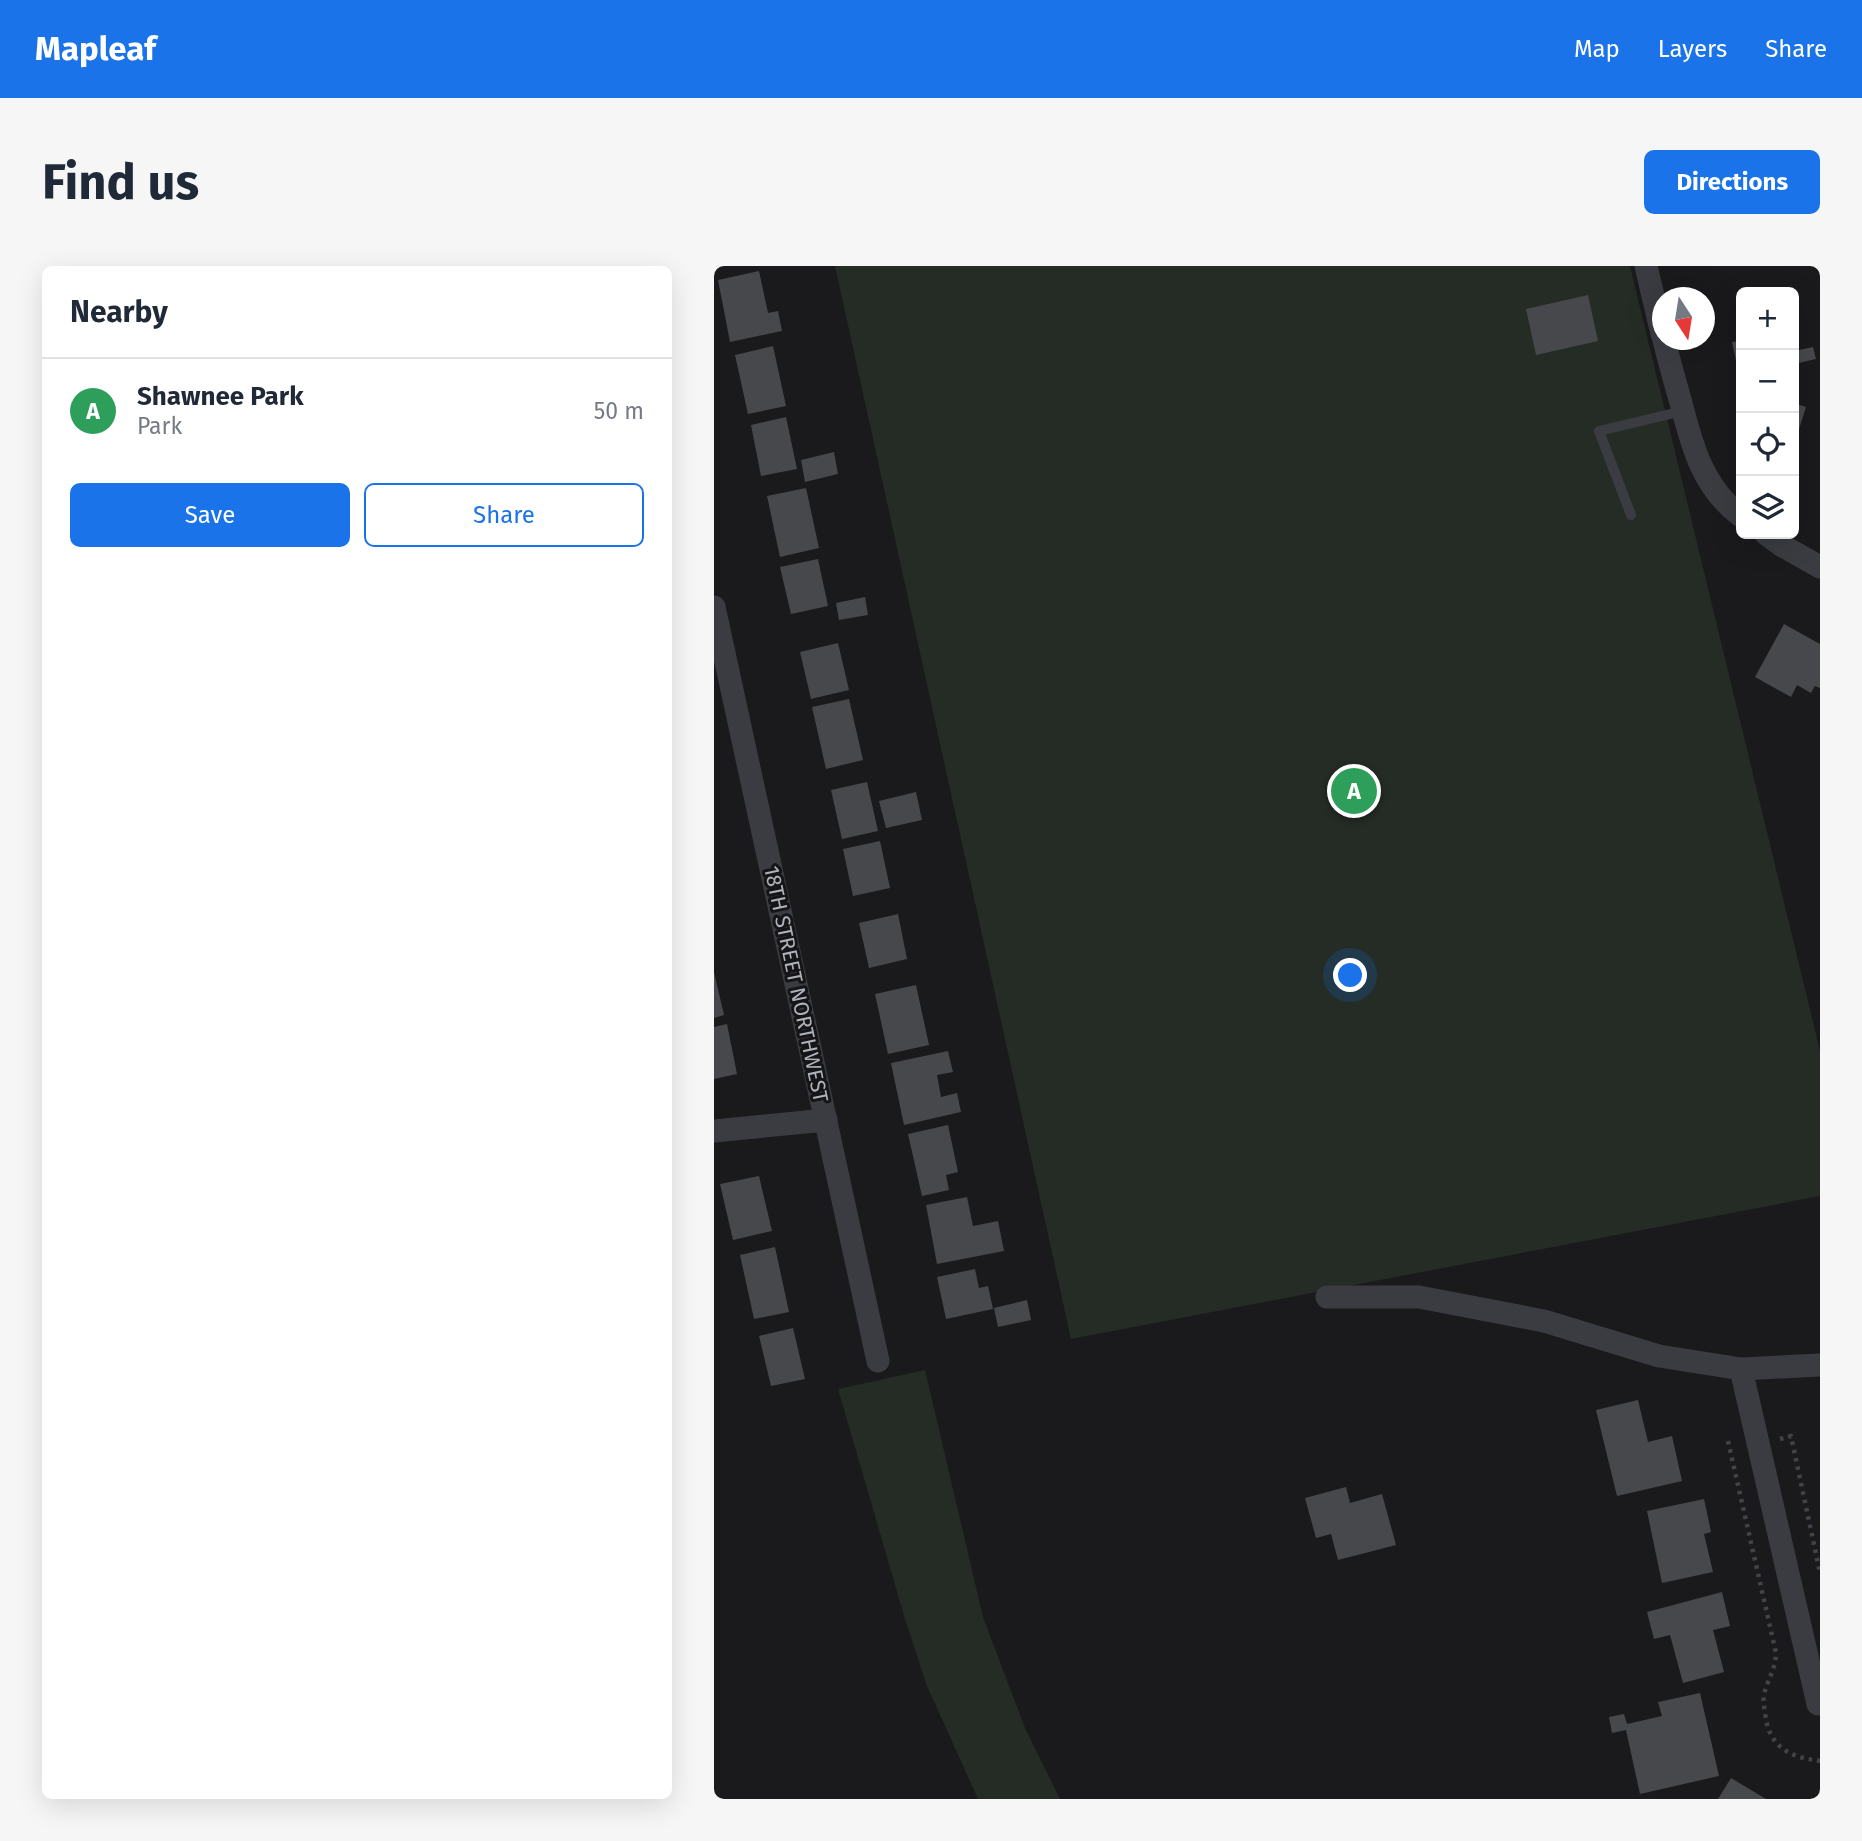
<!DOCTYPE html>
<meta charset="utf-8">
<style>
:root{--surface:#fff;--page:#f6f6f7;--text:#1f2937;--muted:#747a83;--line:#e0e1e3;--accent:#1a73e8}
body{margin:0;font-family:"Fira Sans",sans-serif;background:var(--page);color:var(--text)}
.controls{position:absolute;right:21px;top:21px;display:grid;overflow:hidden;border-radius:10px;box-shadow:0 7px 28px #0002}
.controls button{width:63px;height:63px;display:grid;place-items:center;padding:0;border:0;border-bottom:2px solid var(--line);background:var(--surface);color:var(--text);font:35px sans-serif}
.compass{position:absolute;left:938px;top:21px;width:63px;height:63px;border-radius:50%;background:var(--surface);box-shadow:0 7px 28px #0002;rotate:168deg}
.you{position:absolute;left:637px;top:710px;width:24px;height:24px;margin:-18px;border:5px solid #fff;border-radius:50%;background:#1a73e8;box-shadow:0 0 0 10px #1a73e833}
.badge{display:grid;place-items:center;width:46px;height:46px;border-radius:50%;background:var(--accent);color:#fff;font-size:23px;font-weight:700}
.pin{position:absolute;translate:-50% -50%;border:4px solid #fff;box-shadow:0 2px 7px #0006}
.list{margin:0;padding:0;list-style:none}
h2{display:flex;justify-content:space-between;align-items:center;height:91px;margin:0;padding:0 28px;font-size:30px}
h2 small{font-size:23px;font-weight:400;color:var(--muted)}
.list li{display:grid;grid-template-columns:46px 1fr auto;gap:21px;align-items:center;box-sizing:border-box;height:105px;padding:0 28px;border-top:2px solid var(--line)}
.list b{display:block;font-size:26px;white-space:nowrap}
.list p{margin:0;font-size:23px;white-space:nowrap;color:var(--muted)}
.list em{font-size:23px;font-style:normal;color:var(--muted)}
.actions{display:flex;gap:14px;padding:21px 28px}
.actions a{flex:1;padding:16px 0;border:2px solid var(--accent);border-radius:10px;text-align:center;font-size:24px;color:var(--accent)}
.actions .main{background:var(--accent);color:#fff}
.icon{flex:none;width:38px;height:38px;fill:none;stroke:currentColor;stroke-width:2;stroke-linecap:round;stroke-linejoin:round}
.map{position:relative;flex:none;width:1106px;height:1533px;overflow:hidden;border-radius:10px}
header{display:flex;align-items:center;gap:42px;box-sizing:border-box;height:98px;padding:0 35px;background:var(--accent);color:#fff}
header strong{font-size:33px}
nav{display:flex;gap:38px;margin-inline-start:auto;font-size:24px}
.intro{display:flex;align-items:center;justify-content:space-between;box-sizing:border-box;height:168px;padding:0 42px}
h1{margin:0;font-size:49px}
.button{padding:18px 32px;border-radius:10px;background:var(--accent);color:#fff;font-size:24px;font-weight:700}
main{display:flex;gap:42px;padding:0 42px}
aside{flex:1;background:var(--surface);border-radius:10px;box-shadow:0 7px 28px #0002}
.map>svg:first-child{display:block}
</style>
<header>
<strong>Mapleaf</strong>
<nav><a>Map</a><a>Layers</a><a>Share</a></nav>
</header>
<div class="intro"><h1>Find us</h1><a class="button">Directions</a></div>
<main>
<aside>
<h2>Nearby<small></small></h2>
<ul class="list">
<li><span class="badge" style="background:#2e9e5b">A</span><div><b>Shawnee Park</b><p>Park</p></div><em>50 m</em></li>
</ul>
<div class="actions"><a class="main">Save</a><a>Share</a></div>
</aside>
<div class="map">
<svg width="1106" height="1533" viewBox="0 0 1106 1533">
<rect width="100%" height="100%" fill="#1a1a1c"/>
<g fill="#242c25">
<path d="M121,0H916L1106,785V930L357,1073Z"/>
<path d="M211,1104L269,1351L311,1462L346,1533H264L213,1420L191,1353L124,1123Z"/>
</g>
<g fill="#47484c">
<path d="M45,5L54,47L64,45L68,65L16,76L4,14Z"/>
<path d="M874,29L884,75L822,89L812,43Z"/>
<path d="M1080,65L1085,84L1099,81L1102,93L1080,98Z"/>
<path d="M1027,75V114H1026L1018,76Z"/>
<path d="M59,80L72,140L34,148L21,89Z"/>
<path d="M1080,137L1092,141L1080,179Z"/>
<path d="M72,151L83,203L47,210L37,159Z"/>
<path d="M120,186L124,208L91,216L87,194Z"/>
<path d="M92,222L105,282L66,291L53,230Z"/>
<path d="M104,293L114,340L77,348L66,301Z"/>
<path d="M151,331L154,349L125,354L122,337Z"/>
<path d="M1070,358L1106,378V422L1101,420L1097,427L1083,419L1077,431L1041,411Z"/>
<path d="M124,377L135,424L97,433L86,386Z"/>
<path d="M135,433L149,494L112,503L98,441Z"/>
<path d="M153,516L164,565L128,573L117,524Z"/>
<path d="M202,526L208,554L172,562L165,535Z"/>
<path d="M166,575L176,622L139,630L129,583Z"/>
<path d="M184,648L193,693L155,702L145,657Z"/>
<path d="M0,706L10,749L0,752Z"/>
<path d="M202,719L215,779L174,788L161,728Z"/>
<path d="M13,758L23,808L0,813V761Z"/>
<path d="M234,785L239,806L223,809L227,831L243,827L247,846L190,859L177,797Z"/>
<path d="M234,859L244,906L232,909L235,924L208,930L194,868Z"/>
<path d="M45,910L58,965L19,974L6,918Z"/>
<path d="M253,931L259,960L284,955L290,985L223,998L212,939Z"/>
<path d="M61,981L75,1046L40,1053L26,989Z"/>
<path d="M261,1003L265,1022L274,1020L279,1043L232,1053L223,1011Z"/>
<path d="M313,1034L317,1054L284,1061L280,1042Z"/>
<path d="M79,1062L91,1113L57,1120L45,1070Z"/>
<path d="M924,1134L934,1176L958,1170L968,1215L903,1230L882,1144Z"/>
<path d="M632,1221L636,1237L668,1228L682,1279L624,1294L617,1268L602,1272L591,1232Z"/>
<path d="M990,1233L997,1266L990,1268L999,1306L948,1317L933,1245Z"/>
<path d="M1008,1326L1016,1360L999,1364L1010,1406L969,1417L956,1369L940,1373L933,1346Z"/>
<path d="M986,1427L1005,1510L926,1528L912,1464L898,1467L895,1451L910,1448L913,1458L948,1450L944,1436Z"/>
<path d="M1017,1512L1052,1533H1004Z"/>
</g>
<g fill="none" stroke-linecap="round" stroke-linejoin="round">
<g stroke="#424348" stroke-width="4.5" stroke-dasharray="3.5 5" stroke-linecap="butt">
<path d="M1066,1173L1077,1170L1106,1307"/>
<path d="M1014,1175L1062,1387C1062,1403 1053,1414 1050,1429C1049,1435 1050,1440 1051,1446C1054,1480 1074,1491 1106,1495"/>
</g>
<path stroke="#3b3c41" stroke-width="10" d="M917,249L885,165L969,145"/>
<g stroke="#3b3c41" stroke-width="23">
<path d="M932,0L948,68"/>
<path d="M950,74C955,95 961,116 967,137C978,180 989,222 1027,250"/>
<path d="M1052,268L1067,279L1106,301"/>
<path d="M0,341L164,1095"/>
<path d="M0,865L112,854"/>
<path d="M613,1031H705L830,1055L945,1090L1027,1103L1106,1099"/>
<path d="M1027,1103L1104,1438"/>
</g>
</g>
<g text-anchor="middle" stroke-width="6" stroke-linejoin="round" paint-order="stroke">
<g font-size="21" fill="#aeb2ba" stroke="#151517">
<text transform="translate(82 718) rotate(78)" y="7">18TH STREET NORTHWEST</text>
</g>
</g>
</svg>
<div class="controls">
<button>+</button>
<button>−</button>
<button><svg class="icon" aria-label="locate" viewBox="0 0 24 24"><circle cx="12" cy="12" r="6"/><path d="M12 2v4M12 18v4M2 12h4M18 12h4"/></svg></button>
<button><svg class="icon" aria-label="layers" viewBox="0 0 24 24"><path d="M12 4l9 5-9 5-9-5zM3 14l9 5 9-5"/></svg></button>
</div>
<svg class="compass" viewBox="-18 -18 36 36"><path d="M0-13l5 13h-10z" fill="#e53935"/><path d="M0 13l5-13h-10z" fill="#747a83"/></svg>
<div class="you"></div>
<div class="pin badge" style="left:640px;top:525px;background:#2e9e5b">A</div>
</div>
</main>
